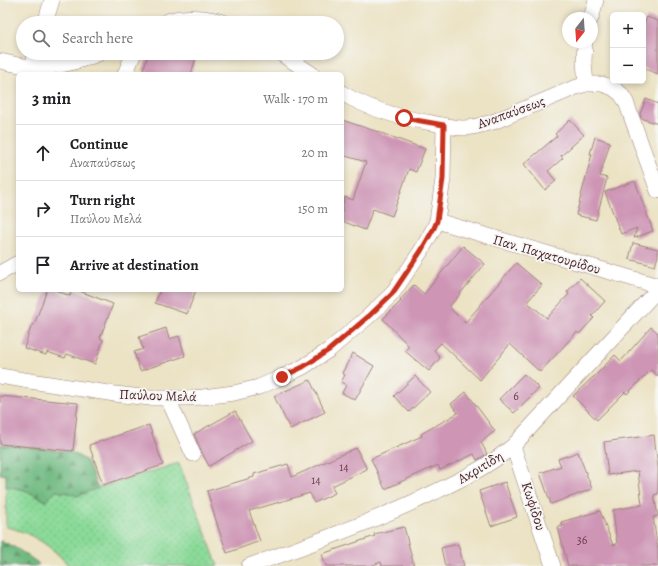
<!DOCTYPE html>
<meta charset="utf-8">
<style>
:root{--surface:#fff;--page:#f6f6f6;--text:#202124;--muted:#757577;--line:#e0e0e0}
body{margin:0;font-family:Alegreya,serif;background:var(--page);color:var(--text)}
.controls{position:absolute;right:12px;top:12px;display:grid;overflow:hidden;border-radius:6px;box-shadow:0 2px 6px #0003}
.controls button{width:36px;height:36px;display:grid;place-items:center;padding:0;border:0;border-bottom:1px solid var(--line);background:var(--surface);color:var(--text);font:20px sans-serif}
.compass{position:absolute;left:562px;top:12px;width:36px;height:36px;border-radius:50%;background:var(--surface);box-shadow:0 2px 6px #0003;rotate:197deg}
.stop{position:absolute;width:12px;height:12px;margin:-9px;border:3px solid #c8321e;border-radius:50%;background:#fff}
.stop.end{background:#c8321e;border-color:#fff;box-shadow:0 1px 4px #0008}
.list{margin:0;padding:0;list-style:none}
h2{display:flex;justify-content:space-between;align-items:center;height:52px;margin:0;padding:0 16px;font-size:17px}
h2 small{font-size:13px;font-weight:400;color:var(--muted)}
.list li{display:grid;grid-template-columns:26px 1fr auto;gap:12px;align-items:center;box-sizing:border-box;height:56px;padding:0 16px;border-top:1px solid var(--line)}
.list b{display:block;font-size:15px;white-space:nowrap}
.list p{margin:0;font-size:13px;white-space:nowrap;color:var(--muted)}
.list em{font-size:13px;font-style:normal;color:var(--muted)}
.icon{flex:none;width:22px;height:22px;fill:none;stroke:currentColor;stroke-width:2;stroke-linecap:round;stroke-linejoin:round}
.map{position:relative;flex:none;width:658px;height:566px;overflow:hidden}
.search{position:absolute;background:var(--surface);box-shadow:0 2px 6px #0003;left:16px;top:16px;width:328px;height:44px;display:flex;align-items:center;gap:10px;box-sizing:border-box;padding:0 14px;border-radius:22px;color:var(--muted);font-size:15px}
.panel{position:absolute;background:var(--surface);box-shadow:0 2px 6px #0003;left:16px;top:72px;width:328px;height:220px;border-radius:6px}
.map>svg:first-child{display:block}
</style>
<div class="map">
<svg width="658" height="566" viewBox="0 0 658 566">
<defs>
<pattern id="grass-dots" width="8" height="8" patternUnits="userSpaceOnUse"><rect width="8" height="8" fill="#8bda99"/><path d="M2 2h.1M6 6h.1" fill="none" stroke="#79bb84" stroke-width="1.8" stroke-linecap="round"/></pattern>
<pattern id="forest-firs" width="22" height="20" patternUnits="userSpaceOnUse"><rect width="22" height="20" fill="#70ba81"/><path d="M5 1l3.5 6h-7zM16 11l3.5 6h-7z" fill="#5e976a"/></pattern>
</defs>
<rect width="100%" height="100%" fill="#f6f6f2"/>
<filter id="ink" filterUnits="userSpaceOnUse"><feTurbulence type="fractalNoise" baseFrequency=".025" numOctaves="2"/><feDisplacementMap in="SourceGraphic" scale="8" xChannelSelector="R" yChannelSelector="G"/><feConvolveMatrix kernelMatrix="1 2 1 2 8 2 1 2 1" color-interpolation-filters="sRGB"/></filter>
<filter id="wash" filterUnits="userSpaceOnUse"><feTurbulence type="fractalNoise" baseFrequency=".012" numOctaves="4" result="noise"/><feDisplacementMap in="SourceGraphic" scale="16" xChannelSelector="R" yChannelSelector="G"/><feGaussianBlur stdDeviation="0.9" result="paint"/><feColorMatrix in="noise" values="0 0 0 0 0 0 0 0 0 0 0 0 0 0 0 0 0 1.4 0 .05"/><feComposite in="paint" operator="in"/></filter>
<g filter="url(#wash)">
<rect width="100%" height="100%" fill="#ece3c5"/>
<path fill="url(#grass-dots)" stroke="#6a7c62" d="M179,463L218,566H69C53,547 31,532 6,527V486L25,490L46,501L56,491L69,493L77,496L98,488Z"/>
<g fill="url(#forest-firs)" stroke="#5d6c56">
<path d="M0,444L71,452L87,461L98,488L77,496L69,493L56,491L46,501L25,490L6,486V475L0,474Z"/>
<path d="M0,541C12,544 28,556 38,563V566H0Z"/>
</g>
<g id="blocks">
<g fill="#ce95b5">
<path d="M647,17L658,21V74L643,68V26Z"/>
<path d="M149,53H182L196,58L191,74H155L143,70Z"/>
<path d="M646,99L658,104V124L641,118L640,114Z"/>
<path d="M342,120L381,133L425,149L416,172L409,169L392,216L373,209L365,230L342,221V207L345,197L353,200L366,162L342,155Z"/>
<path d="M570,120L584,135L561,156L563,158L548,171L556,181L545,190L524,164L557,136L555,134Z"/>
<path d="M595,137L610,142L600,176L607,178L596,220L576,215L592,154H590Z"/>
<path d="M635,181L653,231L634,238L637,228L621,234L605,192Z"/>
<path d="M633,243L658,249V256L655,266L629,259Z"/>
<path d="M463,246L485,264L449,307L465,323L516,263L542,285L527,302L547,318L569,294L567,292L580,278L605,301L592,316L594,318L579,334L577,332L540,372L510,344L480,380L441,343L434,350L440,358L429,371L405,351L409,346L383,319L401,301L400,300L414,285L424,294Z"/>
<path d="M47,290H55L70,296L72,290H77L113,304L100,338L103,340L95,364L67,354L65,358L47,352L46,355L24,348L32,324L34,325Z"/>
<path d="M160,290H196L187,314L155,303Z"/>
<path d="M651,327L658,333V376L651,370L627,394L625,392L597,420L573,396L593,377H594L615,355L621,361Z"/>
<path d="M166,328L169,339L179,336L185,356L140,371L134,352L143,349L139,337Z"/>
<path d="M353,353L374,366L355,400L342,393L346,385L341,382L345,375L342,373Z"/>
<path d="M524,374L539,388L514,413L499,399Z"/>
<path d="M415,376L430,392L409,412L394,396Z"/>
<path d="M310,380L325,412L290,429L274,396Z"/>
<path d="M466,392L495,431L481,442L487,454L477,460L474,454L440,470L438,465L385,489L371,459L422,436L421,434L458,413L451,404Z"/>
<path d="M0,396L78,403L73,451L0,444Z"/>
<path d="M235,411L252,441L209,466L202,453L194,434Z"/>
<path d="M149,425L163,465L103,485L89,445Z"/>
<path d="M654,435L658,468V494L654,495L658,516L653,517L658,549V566H568L558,527L563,526L561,522L600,511L613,545L617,544L613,510L642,505L638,471L608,475L604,442Z"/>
<path d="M356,448L367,469L332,486L335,493L314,503L310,493L249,511L260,541L227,553L218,527L207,491L254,477V474L288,464L292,477Z"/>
<path d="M578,452L592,489L551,504L540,473L561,466L558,459Z"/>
<path d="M505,482L517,517L491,526L479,491Z"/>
<path d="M404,527L414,566H382L381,562L370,566H326L322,554L375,536L374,534Z"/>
<path d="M458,544L464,566H445L441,548Z"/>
</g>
</g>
</g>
<g filter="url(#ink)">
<use href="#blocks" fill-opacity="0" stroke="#9b8178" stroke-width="1"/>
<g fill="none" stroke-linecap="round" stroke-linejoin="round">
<g stroke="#9b8178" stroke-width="16">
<g id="minor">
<path d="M591,18L596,0"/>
<path d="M45,23L52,0"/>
<path d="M163,23C181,15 207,16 225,23"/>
<path d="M585,42L584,62L586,84"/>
<path d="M280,53L312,74"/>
<path d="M0,61C10,63 20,66 31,67C53,69 80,61 100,53"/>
<path d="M32,67L36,53"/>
<path d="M125,74L134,53"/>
<path d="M342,93C370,110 401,118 432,123C442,125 453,128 463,128C473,128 483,124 493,122L574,88L586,84H602L613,88L621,94L626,102L631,116L658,191"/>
<path d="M437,221L658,286"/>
<path d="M0,273L18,263"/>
<path d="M0,376L30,381L115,394L150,398H186L203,397L234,393L259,387L282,377L303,367L329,350L369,316L392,294L421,251L434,228L437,221L443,179L444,125"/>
<path d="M168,399L193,454"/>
<path d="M513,446L553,566"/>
<path d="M249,566C312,544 375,521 435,492C464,478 489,466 513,446L658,289"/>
</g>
</g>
<use href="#minor" stroke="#fff" stroke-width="15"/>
</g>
</g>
<g fill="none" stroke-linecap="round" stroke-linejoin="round" filter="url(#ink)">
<path stroke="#c8321e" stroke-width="5" d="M282,377L303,367L329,350L369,316L392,294L421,251L434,228L437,221L443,179L444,125L404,118"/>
</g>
<g text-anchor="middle" stroke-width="3.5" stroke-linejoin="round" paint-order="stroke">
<g font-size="12" fill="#6b3c4e">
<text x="516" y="400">6</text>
<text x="344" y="471">14</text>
<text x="316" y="484">14</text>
<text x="582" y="544">36</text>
</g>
<g font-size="14" fill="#4a1f2b" stroke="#f6f6f2">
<text transform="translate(511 112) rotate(-20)" y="5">Αναπαύσεως</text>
<text transform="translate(547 254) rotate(16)" y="5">Παν. Παχατουρίδου</text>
<text transform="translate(158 395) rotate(2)" y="5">Παύλου Μελά</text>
<text transform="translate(480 467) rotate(-31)" y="5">Ακριτίδη</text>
<text transform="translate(534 506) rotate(72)" y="5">Κωφίδου</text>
</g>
</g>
</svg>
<div class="controls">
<button>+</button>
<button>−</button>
</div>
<svg class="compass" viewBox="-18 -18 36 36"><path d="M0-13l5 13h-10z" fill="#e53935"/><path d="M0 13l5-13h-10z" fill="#757577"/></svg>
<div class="stop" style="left:404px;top:118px"></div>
<div class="stop end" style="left:282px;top:377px"></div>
<div class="search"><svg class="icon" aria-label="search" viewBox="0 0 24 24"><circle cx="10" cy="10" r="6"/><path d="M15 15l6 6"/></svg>Search here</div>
<section class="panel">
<h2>3 min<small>Walk · 170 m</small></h2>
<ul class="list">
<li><svg class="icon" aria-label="ahead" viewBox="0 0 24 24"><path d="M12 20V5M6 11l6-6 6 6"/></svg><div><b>Continue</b><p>Αναπαύσεως</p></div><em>20 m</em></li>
<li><svg class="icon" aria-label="right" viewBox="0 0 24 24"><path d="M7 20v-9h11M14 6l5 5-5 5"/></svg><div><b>Turn right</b><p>Παύλου Μελά</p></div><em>150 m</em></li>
<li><svg class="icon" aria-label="arrive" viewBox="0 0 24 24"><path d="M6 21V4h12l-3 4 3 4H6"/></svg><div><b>Arrive at destination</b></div></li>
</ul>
</section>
</div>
